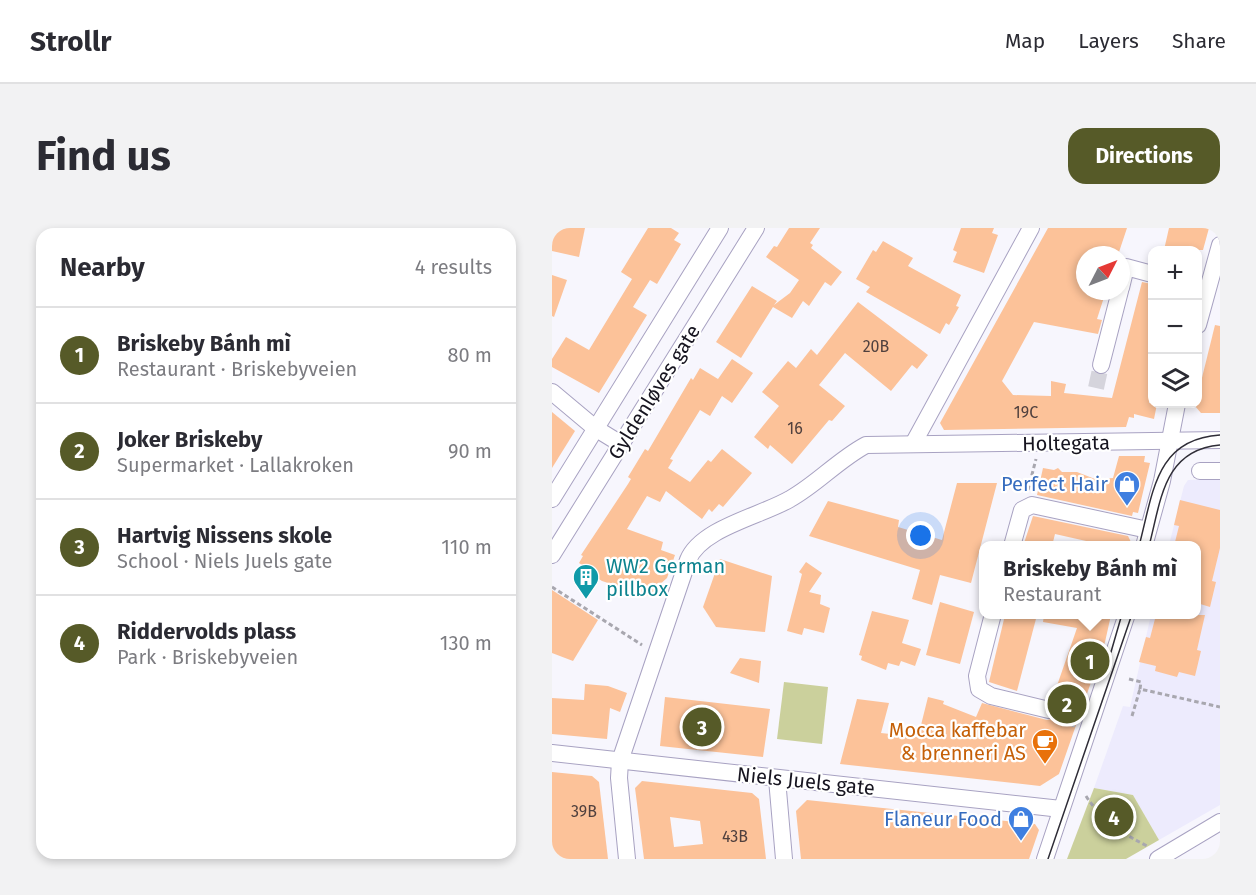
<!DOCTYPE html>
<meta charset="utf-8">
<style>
:root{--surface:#fff;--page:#f2f2f3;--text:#2b2b33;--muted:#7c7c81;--line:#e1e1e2;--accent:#565a28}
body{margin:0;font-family:"Fira Sans",sans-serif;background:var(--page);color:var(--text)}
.controls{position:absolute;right:18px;top:18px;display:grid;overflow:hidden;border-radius:12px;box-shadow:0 3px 9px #0003}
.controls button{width:54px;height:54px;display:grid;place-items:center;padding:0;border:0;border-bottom:2px solid var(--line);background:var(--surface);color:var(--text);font:30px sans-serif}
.compass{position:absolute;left:524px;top:18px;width:54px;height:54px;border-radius:50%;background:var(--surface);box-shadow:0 3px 9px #0003;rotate:48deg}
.you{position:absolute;left:369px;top:308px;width:21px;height:21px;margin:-15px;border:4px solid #fff;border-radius:50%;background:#1a73e8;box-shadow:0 0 0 9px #1a73e833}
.badge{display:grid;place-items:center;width:39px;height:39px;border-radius:50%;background:var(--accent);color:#fff;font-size:20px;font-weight:700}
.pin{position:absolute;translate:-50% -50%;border:3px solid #fff;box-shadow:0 2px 6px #0006}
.popup{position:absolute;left:427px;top:313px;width:222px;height:78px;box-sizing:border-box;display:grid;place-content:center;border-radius:12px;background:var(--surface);filter:drop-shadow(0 2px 4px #0005);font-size:20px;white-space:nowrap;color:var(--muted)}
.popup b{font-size:22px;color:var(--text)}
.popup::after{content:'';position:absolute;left:50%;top:100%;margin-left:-12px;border:12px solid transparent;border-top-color:var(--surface)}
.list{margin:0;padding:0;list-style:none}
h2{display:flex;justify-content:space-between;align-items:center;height:78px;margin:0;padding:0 24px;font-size:26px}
h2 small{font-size:20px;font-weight:400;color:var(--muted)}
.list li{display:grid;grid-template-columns:39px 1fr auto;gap:18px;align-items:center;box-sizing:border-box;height:96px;padding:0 24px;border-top:2px solid var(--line)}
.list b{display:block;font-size:22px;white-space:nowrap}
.list p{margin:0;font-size:20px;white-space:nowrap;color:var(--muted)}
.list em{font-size:20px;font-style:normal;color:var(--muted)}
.icon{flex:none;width:33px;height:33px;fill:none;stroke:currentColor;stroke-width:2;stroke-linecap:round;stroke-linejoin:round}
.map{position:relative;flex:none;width:668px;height:631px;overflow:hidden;border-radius:18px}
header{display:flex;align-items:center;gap:36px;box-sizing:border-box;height:84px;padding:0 30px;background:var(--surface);border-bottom:2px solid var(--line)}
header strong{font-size:28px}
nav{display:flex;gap:33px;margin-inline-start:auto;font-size:21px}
.intro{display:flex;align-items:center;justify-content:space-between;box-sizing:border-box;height:144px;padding:0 36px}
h1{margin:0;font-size:42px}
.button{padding:15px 27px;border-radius:18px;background:var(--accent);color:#fff;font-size:21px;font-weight:700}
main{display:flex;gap:36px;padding:0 36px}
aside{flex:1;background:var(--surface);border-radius:18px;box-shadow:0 3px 9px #0003}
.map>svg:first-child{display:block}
</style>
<header>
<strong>Strollr</strong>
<nav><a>Map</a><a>Layers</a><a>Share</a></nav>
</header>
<div class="intro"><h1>Find us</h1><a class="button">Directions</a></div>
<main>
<aside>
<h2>Nearby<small>4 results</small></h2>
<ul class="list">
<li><span class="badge">1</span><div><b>Briskeby Bánh mì</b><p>Restaurant · Briskebyveien</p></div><em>80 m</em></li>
<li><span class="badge">2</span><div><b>Joker Briskeby</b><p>Supermarket · Lallakroken</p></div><em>90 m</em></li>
<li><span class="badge">3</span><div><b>Hartvig Nissens skole</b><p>School · Niels Juels gate</p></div><em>110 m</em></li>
<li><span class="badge">4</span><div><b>Riddervolds plass</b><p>Park · Briskebyveien</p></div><em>130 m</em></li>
</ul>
</aside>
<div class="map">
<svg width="668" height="631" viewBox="0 0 668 631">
<rect width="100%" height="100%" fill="#f7f6fd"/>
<path fill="#edebfd" d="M668,251V577L607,612L581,567L542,560L571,478L578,479L599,387L644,386V318L617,317L632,258L636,252Z"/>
<g fill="#cbd09c">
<path d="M232,454L276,459L270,516L225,511Z"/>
<path d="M542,560L581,567L607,612L574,631H515Z"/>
</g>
<g fill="#fcc299" fill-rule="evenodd">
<path d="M0,0H33L27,29L0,23Z"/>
<path d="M96,0H119L127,5L122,12L129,16L105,56L98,52L81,79L95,87L47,165L0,139V131L14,109L37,122L80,51L69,44Z"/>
<path d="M237,0H268L258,15L261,17L259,20L290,44L279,58L273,54L257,78L251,73L240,90L221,79L189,130L164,114L200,58L225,73L222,77L238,65L247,52L214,29L222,18L225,19Z"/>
<path d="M409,0H442L440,5L446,7L432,45L401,34L405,24L401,22Z"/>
<path d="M496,0H575L566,27L549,22L548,27H533V63H554L545,91L550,92L546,106L482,94L450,153L461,167L499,168V153L514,156L512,165L560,170L590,54L600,56V160L597,175L605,176L602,191L582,186V190L577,189L574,199L392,202L388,195Z"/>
<path d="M617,0H657L651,22H612Z"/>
<path d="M331,13L361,30L356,38L409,67L404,78L407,79L397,97L394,95L388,106L314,64L318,59L304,51L321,22L324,24Z"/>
<path d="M0,47L15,52L2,89L0,88Z"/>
<path d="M306,74L376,127L365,141L360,137L339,163L293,125L267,157L293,178L280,193L277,192L240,236L218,217L216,221L202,209L227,178L210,164L236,133L244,140L259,121L265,127Z"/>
<path d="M663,97L668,98V185H649L643,178Z"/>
<path d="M180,131L201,145L180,175L170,168L158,188L148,182L118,231L121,232L116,240L138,254L156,232L159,234L170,221L200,245L171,279L167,276L160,284L157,281L150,291L114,263L108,274L95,268L75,301L111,314L109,322L123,327L115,350L106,358L102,370L50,353L31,341L32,338L27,335L31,328L29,327L76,256L79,251L76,249L93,221L96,223L139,150L141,152L148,140L166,151Z"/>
<path d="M0,184L23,203L0,240Z"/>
<path d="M567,228H593L592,234L598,235L586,285L581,284L580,288L485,267L491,240L502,242L506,240L510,244H525L543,251L561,250Z"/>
<path d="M405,255H445L419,355L388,347L380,377L360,371L368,342L257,308L276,273L347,292L346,299L390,312Z"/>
<path d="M628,272L668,282V320L660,353L664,354L658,379L645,375V318H622L627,298L622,297Z"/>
<path d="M481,288L576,308L581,318H543V315L503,306L500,318H471Z"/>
<path d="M168,331L220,348L213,404L164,399L151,379Z"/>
<path d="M254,334L270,345L257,364L269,367L268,376L278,380L272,405L252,400L250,407L235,403L250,346L247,344Z"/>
<path d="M0,362L46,392L21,433L0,425Z"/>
<path d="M388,374L422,384L408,436L374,427Z"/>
<path d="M320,383L357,392L350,415L369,421L363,438L349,433L347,438L336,435L334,442L309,432L310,428L307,427Z"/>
<path d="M453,387H485L465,463L437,454Z"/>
<path d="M492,387H559L553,414L507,546L488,558L288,536L305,471L337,475L329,505L366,509L376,469L392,473L391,476L424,489L430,475L495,492L504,490L507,480L500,472L525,400L491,394Z"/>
<path d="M604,387H653L645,422L649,423L643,448L627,444L625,449L603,443L604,438L587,434L594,409L598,410Z"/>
<path d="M188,430L209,433L207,455L178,445Z"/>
<path d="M33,456L56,458L75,465L68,484L58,480L55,511L0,506V470L32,472Z"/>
<path d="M113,469L218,481L211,529L108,518Z"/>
<path d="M0,544L40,548L47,554L56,631H0Z"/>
<path d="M90,553L200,565L207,571L214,631H92L83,560ZM118,589L148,593L151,616L122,619Z"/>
<path d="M255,572L483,596L487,602L477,631H249L244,583Z"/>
</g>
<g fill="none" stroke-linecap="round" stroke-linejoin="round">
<g stroke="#d5d4dc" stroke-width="16" stroke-dasharray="16 8" stroke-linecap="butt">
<path d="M544,160L549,137"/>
<path d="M497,482L525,492"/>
</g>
<g stroke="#a8a2c2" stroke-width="18">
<g id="minor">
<path d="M569,60L574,39L600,46"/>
<path d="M646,97L668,17"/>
<path d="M549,137L568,63"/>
<path d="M0,164L43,200L69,216"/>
<path d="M361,216L479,0"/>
<path d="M648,243H668"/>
<path d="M0,271L168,0"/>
<path d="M460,318L470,282L480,277L596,302"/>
<path d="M592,318L610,253L625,176"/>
<path d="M0,327L204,0"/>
<path d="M441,386L425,448L427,461L439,468L497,482"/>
<path d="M0,525L509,581"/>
<path d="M225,551L232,631"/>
<path d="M75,631L67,550L68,533L136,332C149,300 209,288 238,271C265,256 286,232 314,217L668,212"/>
<path d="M493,631L575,386"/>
<path d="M606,631L668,594"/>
</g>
</g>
<g stroke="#a8a7af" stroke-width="3" stroke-dasharray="4.5 3" stroke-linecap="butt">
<path d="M476,262L484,231"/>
<path d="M0,359L90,417"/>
<path d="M577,451L589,454L588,461L668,479"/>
<path d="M580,488L588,461"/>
<path d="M534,568C550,593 571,606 597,619"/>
</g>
<use href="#minor" stroke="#fff" stroke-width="16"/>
<g stroke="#2f2d37" stroke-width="1.5">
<path d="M587,318C601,266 603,211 668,207"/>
<path d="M597,318C609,273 611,222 668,217"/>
<path d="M559,424L570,386"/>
<path d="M496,631L580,386"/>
</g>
</g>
<defs>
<g id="shop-pin" transform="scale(1.35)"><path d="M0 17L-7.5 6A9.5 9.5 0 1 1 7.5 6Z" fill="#3f7fe0" stroke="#fff"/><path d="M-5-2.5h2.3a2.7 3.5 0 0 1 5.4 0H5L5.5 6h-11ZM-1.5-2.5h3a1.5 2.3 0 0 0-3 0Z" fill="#fff"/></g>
<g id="building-pin" transform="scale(1.35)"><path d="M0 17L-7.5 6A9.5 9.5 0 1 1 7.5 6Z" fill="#0f9aa8" stroke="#fff"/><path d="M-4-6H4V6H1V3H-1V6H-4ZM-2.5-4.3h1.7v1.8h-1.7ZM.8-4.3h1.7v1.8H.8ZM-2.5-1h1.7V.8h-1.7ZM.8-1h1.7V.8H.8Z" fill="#fff"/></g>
<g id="cafe-pin" transform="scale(1.35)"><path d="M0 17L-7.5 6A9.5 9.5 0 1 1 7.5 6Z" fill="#e8710a" stroke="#fff"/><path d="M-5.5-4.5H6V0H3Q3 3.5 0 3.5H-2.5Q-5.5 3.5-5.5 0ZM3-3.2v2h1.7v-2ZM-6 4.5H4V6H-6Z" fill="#fff"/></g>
</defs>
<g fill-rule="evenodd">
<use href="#shop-pin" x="575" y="256"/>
<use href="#building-pin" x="34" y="349"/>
<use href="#cafe-pin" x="493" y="514"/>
<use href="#shop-pin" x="469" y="591"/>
</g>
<g text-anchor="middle" stroke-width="4.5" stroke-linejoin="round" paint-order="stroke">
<g font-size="16" fill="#50403e">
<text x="324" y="124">20B</text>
<text x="474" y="190">19C</text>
<text x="243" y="206">16</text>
<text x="32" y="589">39B</text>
<text x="183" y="614">43B</text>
</g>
<g font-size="20" fill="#16141f" stroke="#fff">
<text transform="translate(102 164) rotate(-58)" y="7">Gyldenløves gate</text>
<text transform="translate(514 215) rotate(-1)" y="7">Holtegata</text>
<text transform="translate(254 553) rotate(6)" y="7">Niels Juels gate</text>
</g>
<g font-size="20" fill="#366cbe" stroke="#fff" text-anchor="end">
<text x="556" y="263">Perfect Hair</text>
<text x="450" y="598">Flaneur Food</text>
</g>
<g font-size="20" fill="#0d838f" stroke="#fff" text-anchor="start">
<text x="54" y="345">WW2 German<tspan x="54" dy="23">pillbox</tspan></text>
</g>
<g font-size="20" fill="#c56008" stroke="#fff" text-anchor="end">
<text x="474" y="509">Mocca kaffebar<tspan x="474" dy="23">&amp; brenneri AS</tspan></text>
</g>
</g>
</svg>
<div class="controls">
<button>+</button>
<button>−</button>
<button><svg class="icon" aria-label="layers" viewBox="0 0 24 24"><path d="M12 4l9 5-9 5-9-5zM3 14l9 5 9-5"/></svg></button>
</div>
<svg class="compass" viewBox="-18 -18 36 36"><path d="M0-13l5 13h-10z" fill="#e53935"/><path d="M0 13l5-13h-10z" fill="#7c7c81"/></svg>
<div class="you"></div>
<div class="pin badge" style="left:538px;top:433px">1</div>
<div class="popup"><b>Briskeby Bánh mì</b>Restaurant</div>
<div class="pin badge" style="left:515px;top:476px">2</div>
<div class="pin badge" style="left:150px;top:499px">3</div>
<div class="pin badge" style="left:562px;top:589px">4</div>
</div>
</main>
